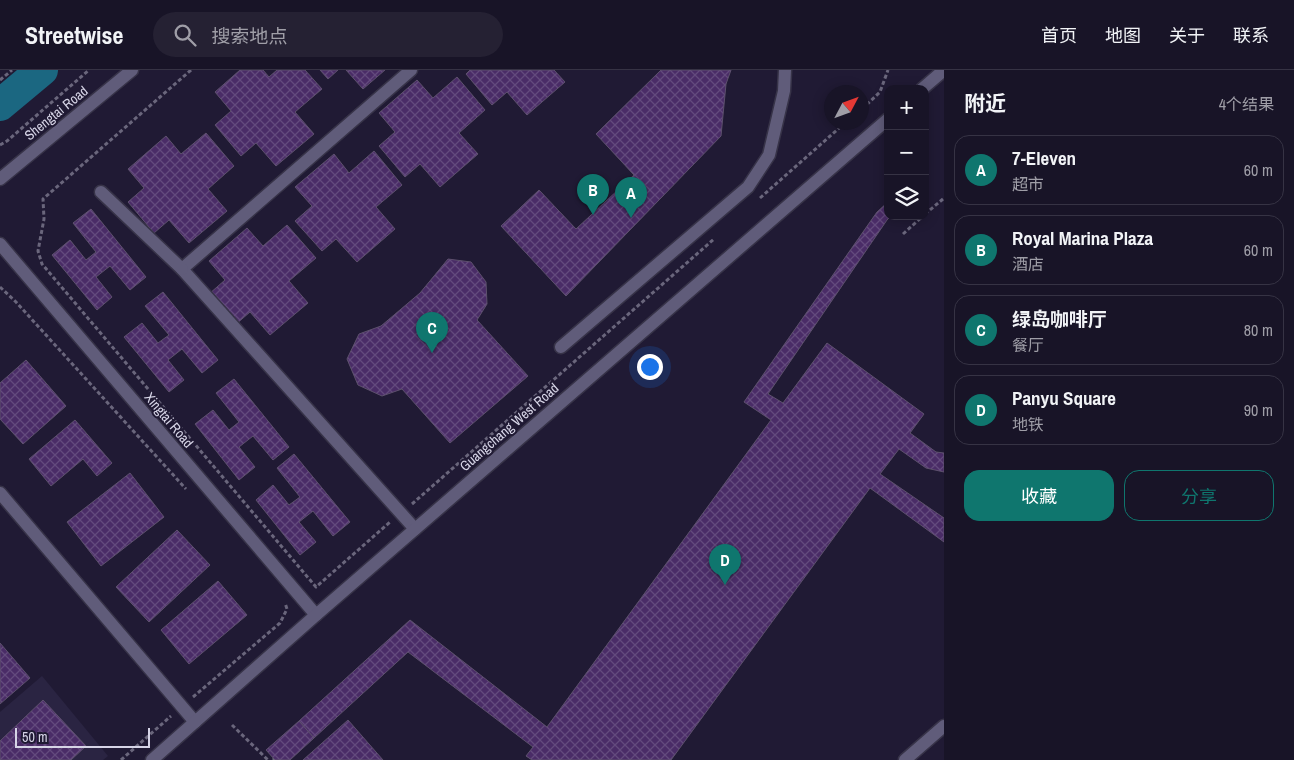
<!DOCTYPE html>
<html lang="zh">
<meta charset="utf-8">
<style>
:root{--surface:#181427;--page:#252133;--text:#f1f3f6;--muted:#9f9ea7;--line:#363344;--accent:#0f766e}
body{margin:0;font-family:"Archivo Narrow","Noto Sans SC",sans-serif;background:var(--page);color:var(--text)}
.controls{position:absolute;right:15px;top:15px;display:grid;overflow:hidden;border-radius:10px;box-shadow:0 2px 12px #0003}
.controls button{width:45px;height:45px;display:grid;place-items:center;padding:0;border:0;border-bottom:1px solid var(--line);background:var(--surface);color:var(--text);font:25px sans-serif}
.compass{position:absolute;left:824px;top:15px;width:45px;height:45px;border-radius:50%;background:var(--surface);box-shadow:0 2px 12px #0003;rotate:49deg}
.scale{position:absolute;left:15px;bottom:12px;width:135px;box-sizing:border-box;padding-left:5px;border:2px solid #d6d4e6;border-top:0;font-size:14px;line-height:18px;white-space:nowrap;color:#d6d4e6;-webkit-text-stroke:4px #201a34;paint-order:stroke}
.you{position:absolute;left:649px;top:296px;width:18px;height:18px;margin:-12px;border:4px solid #fff;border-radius:50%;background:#1a73e8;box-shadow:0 0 0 8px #1a73e833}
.badge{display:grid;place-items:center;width:32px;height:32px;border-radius:50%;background:var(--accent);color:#fff;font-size:16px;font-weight:700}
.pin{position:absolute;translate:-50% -41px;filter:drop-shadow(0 1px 2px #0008)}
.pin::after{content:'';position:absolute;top:26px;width:18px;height:15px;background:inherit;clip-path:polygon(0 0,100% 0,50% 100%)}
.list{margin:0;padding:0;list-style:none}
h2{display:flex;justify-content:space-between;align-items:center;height:65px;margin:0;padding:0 20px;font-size:21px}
h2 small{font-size:16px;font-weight:400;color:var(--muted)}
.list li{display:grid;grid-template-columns:32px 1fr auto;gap:15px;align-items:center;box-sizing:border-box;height:70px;margin:0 10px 10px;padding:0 10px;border:1px solid var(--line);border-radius:15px}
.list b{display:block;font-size:19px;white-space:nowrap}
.list p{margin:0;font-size:16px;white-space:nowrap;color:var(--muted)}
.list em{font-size:16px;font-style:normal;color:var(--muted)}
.actions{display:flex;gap:10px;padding:15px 20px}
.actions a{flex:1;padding:11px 0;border:1px solid var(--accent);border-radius:15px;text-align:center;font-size:18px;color:var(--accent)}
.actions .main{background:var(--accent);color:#fff}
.icon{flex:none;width:28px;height:28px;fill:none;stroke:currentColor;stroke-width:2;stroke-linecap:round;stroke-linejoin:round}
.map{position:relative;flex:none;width:944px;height:690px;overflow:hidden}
header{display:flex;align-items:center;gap:30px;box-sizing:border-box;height:70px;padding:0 25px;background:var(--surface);border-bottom:1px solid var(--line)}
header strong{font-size:24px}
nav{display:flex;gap:28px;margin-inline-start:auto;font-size:18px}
.search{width:350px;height:45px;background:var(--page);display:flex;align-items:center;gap:12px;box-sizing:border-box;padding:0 18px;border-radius:28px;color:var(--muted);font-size:19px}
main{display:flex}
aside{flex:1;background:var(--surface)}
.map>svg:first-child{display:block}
</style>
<header>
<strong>Streetwise</strong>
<div class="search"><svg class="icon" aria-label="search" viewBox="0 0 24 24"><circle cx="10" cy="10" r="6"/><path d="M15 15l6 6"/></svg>搜索地点</div>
<nav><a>首页</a><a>地图</a><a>关于</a><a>联系</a></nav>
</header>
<main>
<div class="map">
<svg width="944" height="690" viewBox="0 0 944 690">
<defs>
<pattern id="building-cross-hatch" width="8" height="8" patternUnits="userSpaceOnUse" patternTransform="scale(1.25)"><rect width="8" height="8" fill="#4a2c67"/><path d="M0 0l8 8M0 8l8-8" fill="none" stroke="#634a7d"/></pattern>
</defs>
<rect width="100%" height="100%" fill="#201a34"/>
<path fill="#2a2442" d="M42,606L108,686L103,690H0V642Z"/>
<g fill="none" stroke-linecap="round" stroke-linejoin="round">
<path stroke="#1b6781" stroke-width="32" d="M0,35L42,0"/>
</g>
<g fill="url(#building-cross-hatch)" stroke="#5d506d">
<path d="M240,0H263L269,7L277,0H305L322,19L295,42L314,64L276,96L256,73L241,86L215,55L231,41L215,22Z"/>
<path d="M320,0H338L328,9Z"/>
<path d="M346,0H385L363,19Z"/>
<path d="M470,0H554L565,12L527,45L507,22L492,35L466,4Z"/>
<path d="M661,0H731L726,14L721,66L566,226L501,156L539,120L576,159L634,105L596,64Z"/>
<path d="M457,7L485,40L459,63L478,84L440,117L420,94L405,107L379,76L395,62L379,43L417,10L433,28Z"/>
<path d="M206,63L234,96L208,119L227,141L189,173L169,150L154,163L128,132L144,118L128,99L166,66L181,84Z"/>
<path d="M374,81L402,115L376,137L395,159L357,192L336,169L322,181L295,151L312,136L295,117L334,84L349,103Z"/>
<path d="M888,132V146H891L887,150L768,324L783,333L827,273L924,344L910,363L936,382L944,383V402L926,398L899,379L880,404L944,448V472L870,418L671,690H532L526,686L533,677L408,582L314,668L299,651L410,550L547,657L771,350L744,332L877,142Z"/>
<path d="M91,139L146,207L130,220L110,196L96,207L112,227L97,240L52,185L70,170L86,190L96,182L73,153Z"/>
<path d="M287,155L316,188L289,211L308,233L270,265L250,242L235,255L209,224L225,210L209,191L247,158L263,176Z"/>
<path d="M448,189L471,192L486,212L487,234L477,250L528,306L450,373L402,319L382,326L358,315L347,289L359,264L381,256L420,223Z"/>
<path d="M163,222L218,290L202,303L182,279L168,290L184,310L169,322L124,267L142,253L158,273L169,265L145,236Z"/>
<path d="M26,290L66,336L23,374L0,349V313Z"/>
<path d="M234,309L289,377L273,390L253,366L239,377L255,397L239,410L195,354L213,340L229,360L239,352L216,323Z"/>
<path d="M75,350L112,393L97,406L83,389L51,416L29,389Z"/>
<path d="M294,384L350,452L333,466L313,441L299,452L316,472L300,485L256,430L273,415L289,435L300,427L277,398Z"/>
<path d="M130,403L164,447L101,496L67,452Z"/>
<path d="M177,460L210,495L149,552L116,517Z"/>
<path d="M218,511L247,545L189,594L161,560Z"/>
<path d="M0,573L30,608L0,634Z"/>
<path d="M43,630L86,676L71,690H0V671Z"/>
<path d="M348,650L383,690H303Z"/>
<path d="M299,651L314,668L290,690H275L266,680Z"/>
</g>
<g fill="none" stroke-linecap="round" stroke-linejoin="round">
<g stroke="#373348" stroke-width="15">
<g id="minor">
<path d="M411,0L182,199L415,459"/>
<path d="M922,19L944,0"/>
<path d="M0,109L132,0"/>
<path d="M101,122L182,199"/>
<path d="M0,174L316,545"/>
<path d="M561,277L748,117L769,85L784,21L785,0"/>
<path d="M0,423L195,652"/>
<path d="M152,690L316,545L888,49"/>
<path d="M905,690L944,656"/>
</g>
</g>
<g stroke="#6a667c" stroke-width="3" stroke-dasharray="4 2.5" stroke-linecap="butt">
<path d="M191,0L43,129L44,149L38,181L42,194L316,517L390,452"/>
<path d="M0,10L12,0"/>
<path d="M862,39L880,22L888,0"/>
<path d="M0,75L7,71L89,0"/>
<path d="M760,128L846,52"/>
<path d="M925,144L943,129"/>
<path d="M903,164L923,146"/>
<path d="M0,217L16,232L186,419"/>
<path d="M412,434L714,169"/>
<path d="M193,627L280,553L287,539L285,533"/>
<path d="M232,655L268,690"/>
<path d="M121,690L171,646"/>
<path d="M273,690L274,689"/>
</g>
<use href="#minor" stroke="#605c7a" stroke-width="12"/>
</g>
<g text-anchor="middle" stroke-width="4" stroke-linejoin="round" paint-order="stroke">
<g font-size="14" fill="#d6d4e6" stroke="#201a34">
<text transform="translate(56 43) rotate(-39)" y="5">Shengtai Road</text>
<text transform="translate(169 350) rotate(50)" y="5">Xingtai Road</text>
<text transform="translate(509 357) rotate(-41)" y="5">Guangchang West Road</text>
</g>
</g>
</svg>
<div class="controls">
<button>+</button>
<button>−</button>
<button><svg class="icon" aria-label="layers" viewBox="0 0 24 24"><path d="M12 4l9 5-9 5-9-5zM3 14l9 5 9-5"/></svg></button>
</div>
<svg class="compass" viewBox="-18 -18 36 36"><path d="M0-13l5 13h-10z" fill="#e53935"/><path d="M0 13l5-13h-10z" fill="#9f9ea7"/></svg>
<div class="scale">50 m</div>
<div class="you"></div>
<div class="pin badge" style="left:631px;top:148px">A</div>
<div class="pin badge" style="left:593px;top:145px">B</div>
<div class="pin badge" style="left:432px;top:283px">C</div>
<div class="pin badge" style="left:725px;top:515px">D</div>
</div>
<aside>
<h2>附近<small>4个结果</small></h2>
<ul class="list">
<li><span class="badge">A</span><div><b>7-Eleven</b><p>超市</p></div><em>60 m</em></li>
<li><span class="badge">B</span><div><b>Royal Marina Plaza</b><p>酒店</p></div><em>60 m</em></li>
<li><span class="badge">C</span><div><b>绿岛咖啡厅</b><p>餐厅</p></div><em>80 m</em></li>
<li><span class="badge">D</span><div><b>Panyu Square</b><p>地铁</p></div><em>90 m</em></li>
</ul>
<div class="actions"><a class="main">收藏</a><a>分享</a></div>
</aside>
</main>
